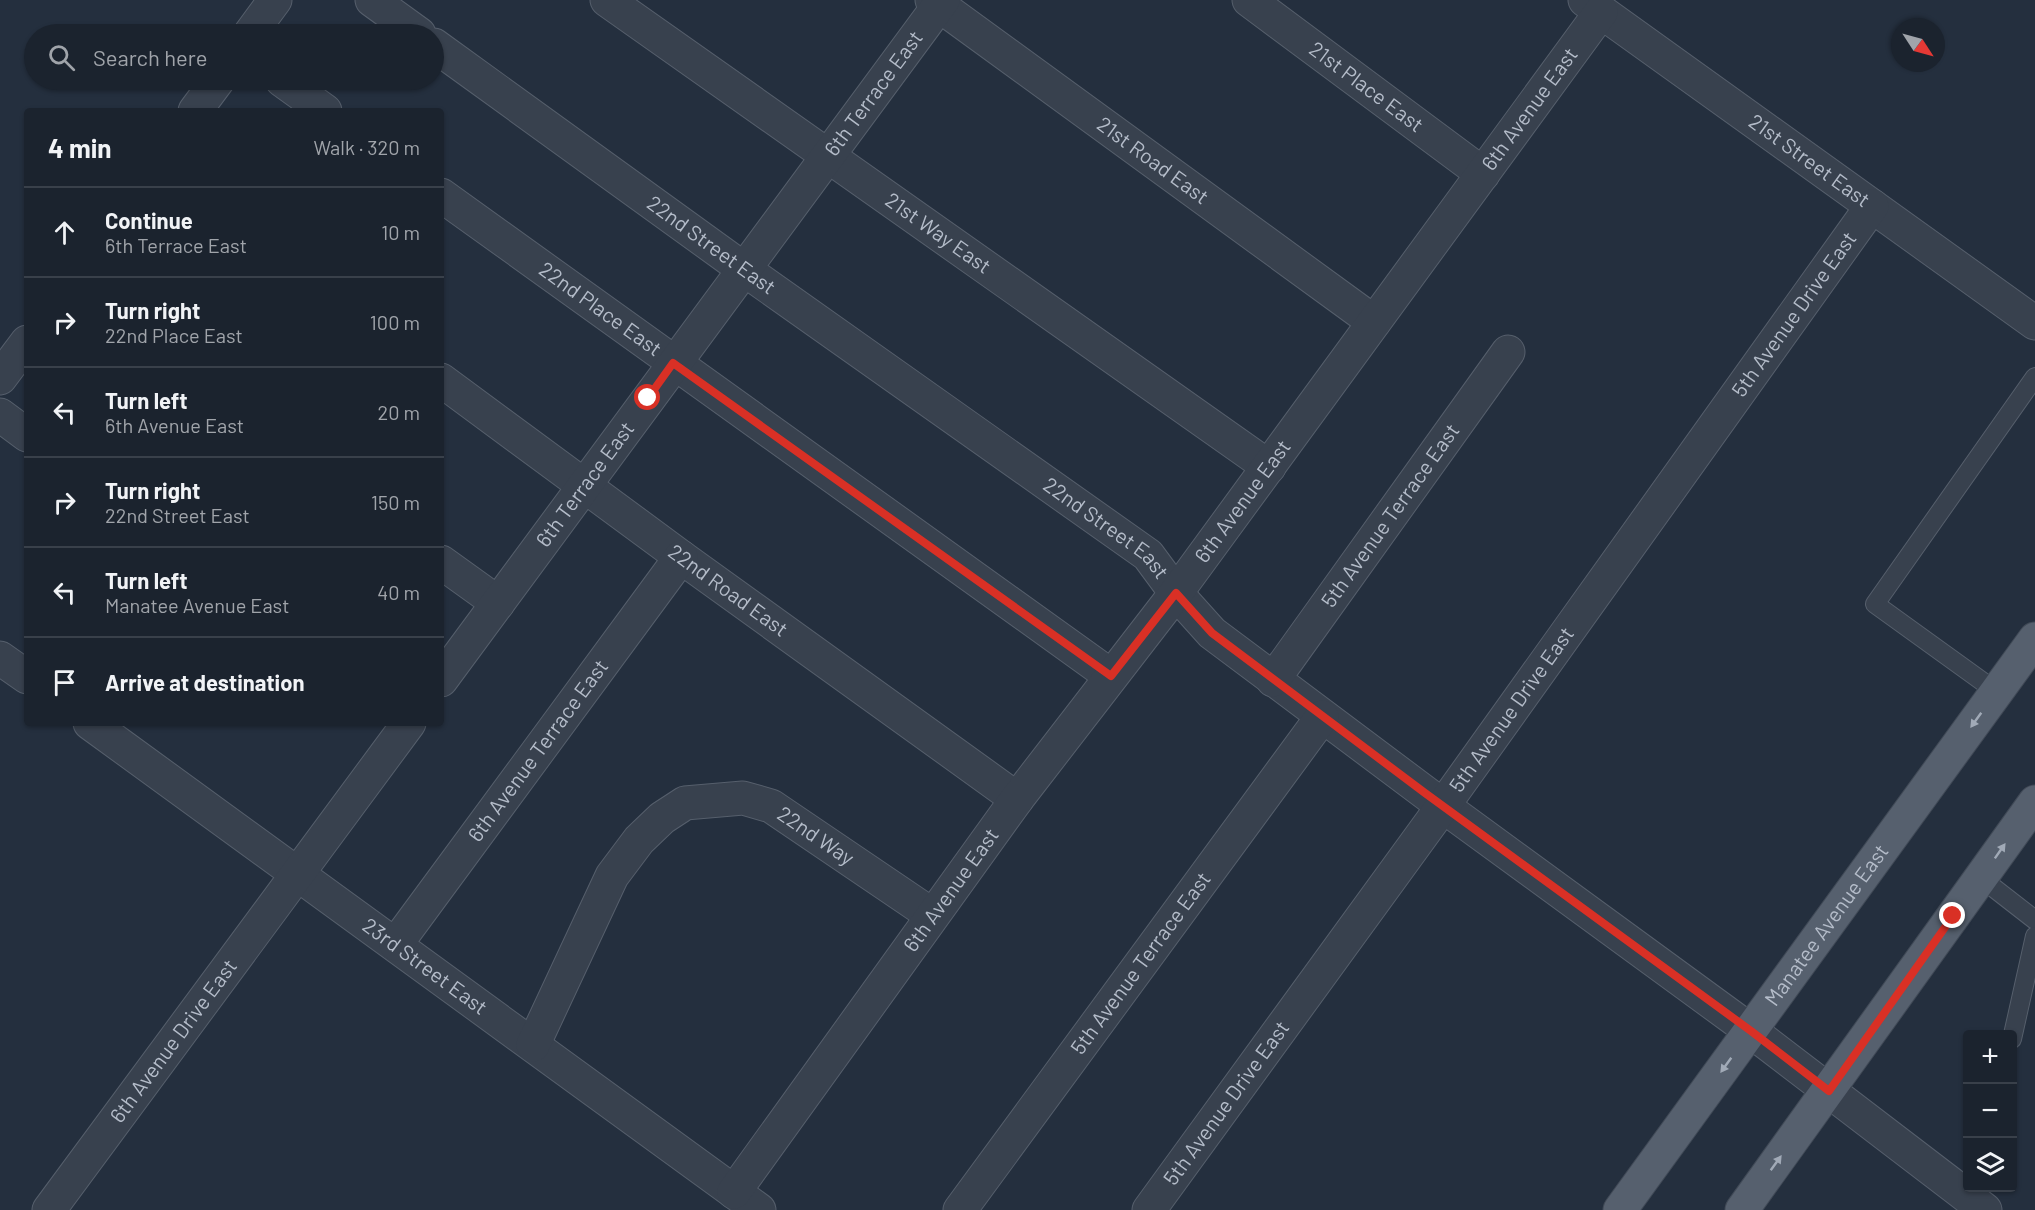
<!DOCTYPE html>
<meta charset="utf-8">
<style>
:root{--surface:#1b232e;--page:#242b36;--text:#f1f3f6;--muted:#a0a4aa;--line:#39404a}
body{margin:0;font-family:Barlow,sans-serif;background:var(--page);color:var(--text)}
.controls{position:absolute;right:18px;bottom:18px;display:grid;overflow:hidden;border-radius:6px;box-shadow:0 2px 4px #0004}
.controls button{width:54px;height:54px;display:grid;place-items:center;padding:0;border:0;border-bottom:2px solid var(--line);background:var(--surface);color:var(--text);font:30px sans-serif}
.compass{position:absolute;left:1891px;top:18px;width:54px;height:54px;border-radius:50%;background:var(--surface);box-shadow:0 2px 4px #0004;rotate:126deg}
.stop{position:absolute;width:18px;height:18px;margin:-14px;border:4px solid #d93025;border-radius:50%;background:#fff}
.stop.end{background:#d93025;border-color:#fff;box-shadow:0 2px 6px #0008}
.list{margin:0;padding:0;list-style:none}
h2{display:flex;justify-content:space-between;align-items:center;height:78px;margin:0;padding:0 24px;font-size:26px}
h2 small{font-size:20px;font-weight:400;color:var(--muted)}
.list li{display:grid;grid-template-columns:39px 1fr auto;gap:18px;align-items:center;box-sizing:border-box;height:90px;padding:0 24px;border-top:2px solid var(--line)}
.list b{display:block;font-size:22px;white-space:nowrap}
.list p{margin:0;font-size:20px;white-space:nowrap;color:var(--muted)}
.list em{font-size:20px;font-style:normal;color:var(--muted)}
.icon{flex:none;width:33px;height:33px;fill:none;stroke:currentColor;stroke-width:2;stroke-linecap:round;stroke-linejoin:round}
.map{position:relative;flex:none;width:2035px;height:1210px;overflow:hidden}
.search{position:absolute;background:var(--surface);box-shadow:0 2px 4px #0004;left:24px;top:24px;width:420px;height:66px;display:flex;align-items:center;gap:15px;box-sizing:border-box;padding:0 21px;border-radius:33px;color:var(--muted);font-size:22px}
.panel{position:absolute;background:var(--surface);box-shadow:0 2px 4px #0004;left:24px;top:108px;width:420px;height:618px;border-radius:6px}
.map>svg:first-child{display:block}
</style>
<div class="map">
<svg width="2035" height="1210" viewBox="0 0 2035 1210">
<rect width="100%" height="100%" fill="#242f3e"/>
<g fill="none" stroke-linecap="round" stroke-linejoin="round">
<g stroke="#565f6c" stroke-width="20">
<g id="service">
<path d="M1997,692L1875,604L2035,377"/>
<path d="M1981,878L2035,920"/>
<path d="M2012,1039L2035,936"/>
</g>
</g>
<g stroke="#565f6c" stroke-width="35">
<g id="minor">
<path d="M372,0L419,34"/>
<path id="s1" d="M607,0L1269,467"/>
<path id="s2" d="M932,0L1374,322"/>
<path id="s3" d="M1249,0L1483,174"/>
<path id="s4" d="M1585,0L2035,323"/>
<path d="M250,34L275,0"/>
<path id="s5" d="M434,45L745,270L1148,555L1176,593L1212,633L1443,806L1751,1031L1985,1210"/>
<path d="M282,80L325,111"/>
<path d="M195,111L218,80"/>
<path id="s6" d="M441,195L1111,676"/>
<path d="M0,378L27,342"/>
<path id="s7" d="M441,380L681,557L1017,799"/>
<path d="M0,415L27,435"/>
<path d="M441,562L498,603"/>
<path d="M0,658L27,677"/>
<path id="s8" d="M441,680L943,0"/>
<path id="s9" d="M1273,680L1508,352"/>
<path id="s10" d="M90,723L759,1210"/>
<path id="s11" d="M396,944L681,557"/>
<path id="s12" d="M533,1045L612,876L639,840L662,818L685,803L743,798L771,806L932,915"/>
<path id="s13" d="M734,1192L1017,799L1176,593L1601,12"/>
<path id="s14" d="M49,1210L409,723"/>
<path id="s15" d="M960,1210L1322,717"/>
<path id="s16" d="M1149,1210L1443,806L1872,206"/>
</g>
</g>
<g stroke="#414a57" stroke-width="35">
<g id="primary">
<path id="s17" d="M1620,1210L2035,639"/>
<path d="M1742,1210L2035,802"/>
</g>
</g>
<use href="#service" stroke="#38414e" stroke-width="18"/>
<use href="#minor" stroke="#38414e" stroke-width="33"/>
<use href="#primary" stroke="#56606e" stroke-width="33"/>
</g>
<defs><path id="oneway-solid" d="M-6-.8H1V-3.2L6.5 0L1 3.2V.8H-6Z" transform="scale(1.5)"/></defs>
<g fill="#a1aab7">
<use href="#oneway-solid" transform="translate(1976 720) rotate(126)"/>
<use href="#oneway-solid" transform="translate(2000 851) rotate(-55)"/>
<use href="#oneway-solid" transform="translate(1726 1065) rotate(126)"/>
<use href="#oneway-solid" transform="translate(1776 1163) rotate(-54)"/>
</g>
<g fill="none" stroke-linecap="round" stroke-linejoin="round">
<path stroke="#d93025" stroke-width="8" d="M648,398L673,363L1111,676L1176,593L1212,633L1425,793L1751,1031L1829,1091L1953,916"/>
</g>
<g text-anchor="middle" stroke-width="5" stroke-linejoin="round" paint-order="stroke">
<g font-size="21" fill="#b4bcc9" stroke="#1d2633">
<text dy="7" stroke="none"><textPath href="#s3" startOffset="146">21st Place East</textPath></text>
<text dy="7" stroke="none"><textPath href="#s8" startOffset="729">6th Terrace East</textPath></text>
<text dy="7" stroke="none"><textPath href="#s13" startOffset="1344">6th Avenue East</textPath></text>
<text dy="7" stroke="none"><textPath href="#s2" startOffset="273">21st Road East</textPath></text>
<text dy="7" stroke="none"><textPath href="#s4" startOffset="276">21st Street East</textPath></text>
<text dy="7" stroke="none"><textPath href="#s1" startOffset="405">21st Way East</textPath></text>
<text dy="7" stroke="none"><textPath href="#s5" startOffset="342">22nd Street East</textPath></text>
<text dy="7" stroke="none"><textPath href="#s6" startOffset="196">22nd Place East</textPath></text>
<text dy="7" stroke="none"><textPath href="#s16" startOffset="1104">5th Avenue Drive East</textPath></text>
<text dy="7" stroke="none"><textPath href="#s8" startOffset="243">6th Terrace East</textPath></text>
<text dy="7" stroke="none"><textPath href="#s13" startOffset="858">6th Avenue East</textPath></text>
<text dy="7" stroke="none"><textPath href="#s9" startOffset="202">5th Avenue Terrace East</textPath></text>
<text dy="7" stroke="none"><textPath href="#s5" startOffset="828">22nd Street East</textPath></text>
<text dy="7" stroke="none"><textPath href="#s7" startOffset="356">22nd Road East</textPath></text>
<text dy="7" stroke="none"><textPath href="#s16" startOffset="618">5th Avenue Drive East</textPath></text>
<text dy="7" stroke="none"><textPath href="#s11" startOffset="240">6th Avenue Terrace East</textPath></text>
<text dy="7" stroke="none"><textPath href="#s12" startOffset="432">22nd Way</textPath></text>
<text dy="7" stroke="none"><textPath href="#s13" startOffset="372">6th Avenue East</textPath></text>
<text dy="7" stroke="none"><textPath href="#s17" startOffset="352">Manatee Avenue East</textPath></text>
<text dy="7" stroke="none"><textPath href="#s15" startOffset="306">5th Avenue Terrace East</textPath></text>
<text dy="7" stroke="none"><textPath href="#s10" startOffset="414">23rd Street East</textPath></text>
<text dy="7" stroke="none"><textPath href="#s14" startOffset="210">6th Avenue Drive East</textPath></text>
<text dy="7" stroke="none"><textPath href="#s16" startOffset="132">5th Avenue Drive East</textPath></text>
</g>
</g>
</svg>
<div class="controls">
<button>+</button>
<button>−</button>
<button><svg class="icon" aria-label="layers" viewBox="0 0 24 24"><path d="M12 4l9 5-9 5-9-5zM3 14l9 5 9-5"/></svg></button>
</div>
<svg class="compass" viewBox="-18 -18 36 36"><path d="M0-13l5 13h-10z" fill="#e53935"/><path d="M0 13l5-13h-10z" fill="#a0a4aa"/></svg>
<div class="stop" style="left:648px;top:398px"></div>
<div class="stop end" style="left:1953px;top:916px"></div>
<div class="search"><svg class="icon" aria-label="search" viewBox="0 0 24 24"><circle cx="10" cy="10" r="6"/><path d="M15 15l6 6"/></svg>Search here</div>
<section class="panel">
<h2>4 min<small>Walk · 320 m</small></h2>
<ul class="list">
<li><svg class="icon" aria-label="ahead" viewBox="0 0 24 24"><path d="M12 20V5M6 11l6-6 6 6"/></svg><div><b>Continue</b><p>6th Terrace East</p></div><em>10 m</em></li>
<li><svg class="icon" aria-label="right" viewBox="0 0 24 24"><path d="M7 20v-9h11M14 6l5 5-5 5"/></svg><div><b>Turn right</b><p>22nd Place East</p></div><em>100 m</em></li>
<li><svg class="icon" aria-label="left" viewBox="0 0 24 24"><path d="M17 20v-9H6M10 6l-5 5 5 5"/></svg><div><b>Turn left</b><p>6th Avenue East</p></div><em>20 m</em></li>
<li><svg class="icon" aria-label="right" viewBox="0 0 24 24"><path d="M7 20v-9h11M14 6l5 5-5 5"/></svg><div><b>Turn right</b><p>22nd Street East</p></div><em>150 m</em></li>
<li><svg class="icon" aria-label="left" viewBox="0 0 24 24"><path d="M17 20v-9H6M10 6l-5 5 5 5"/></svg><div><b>Turn left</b><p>Manatee Avenue East</p></div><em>40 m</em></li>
<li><svg class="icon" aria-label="arrive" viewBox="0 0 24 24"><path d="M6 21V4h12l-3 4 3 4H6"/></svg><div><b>Arrive at destination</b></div></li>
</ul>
</section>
</div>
